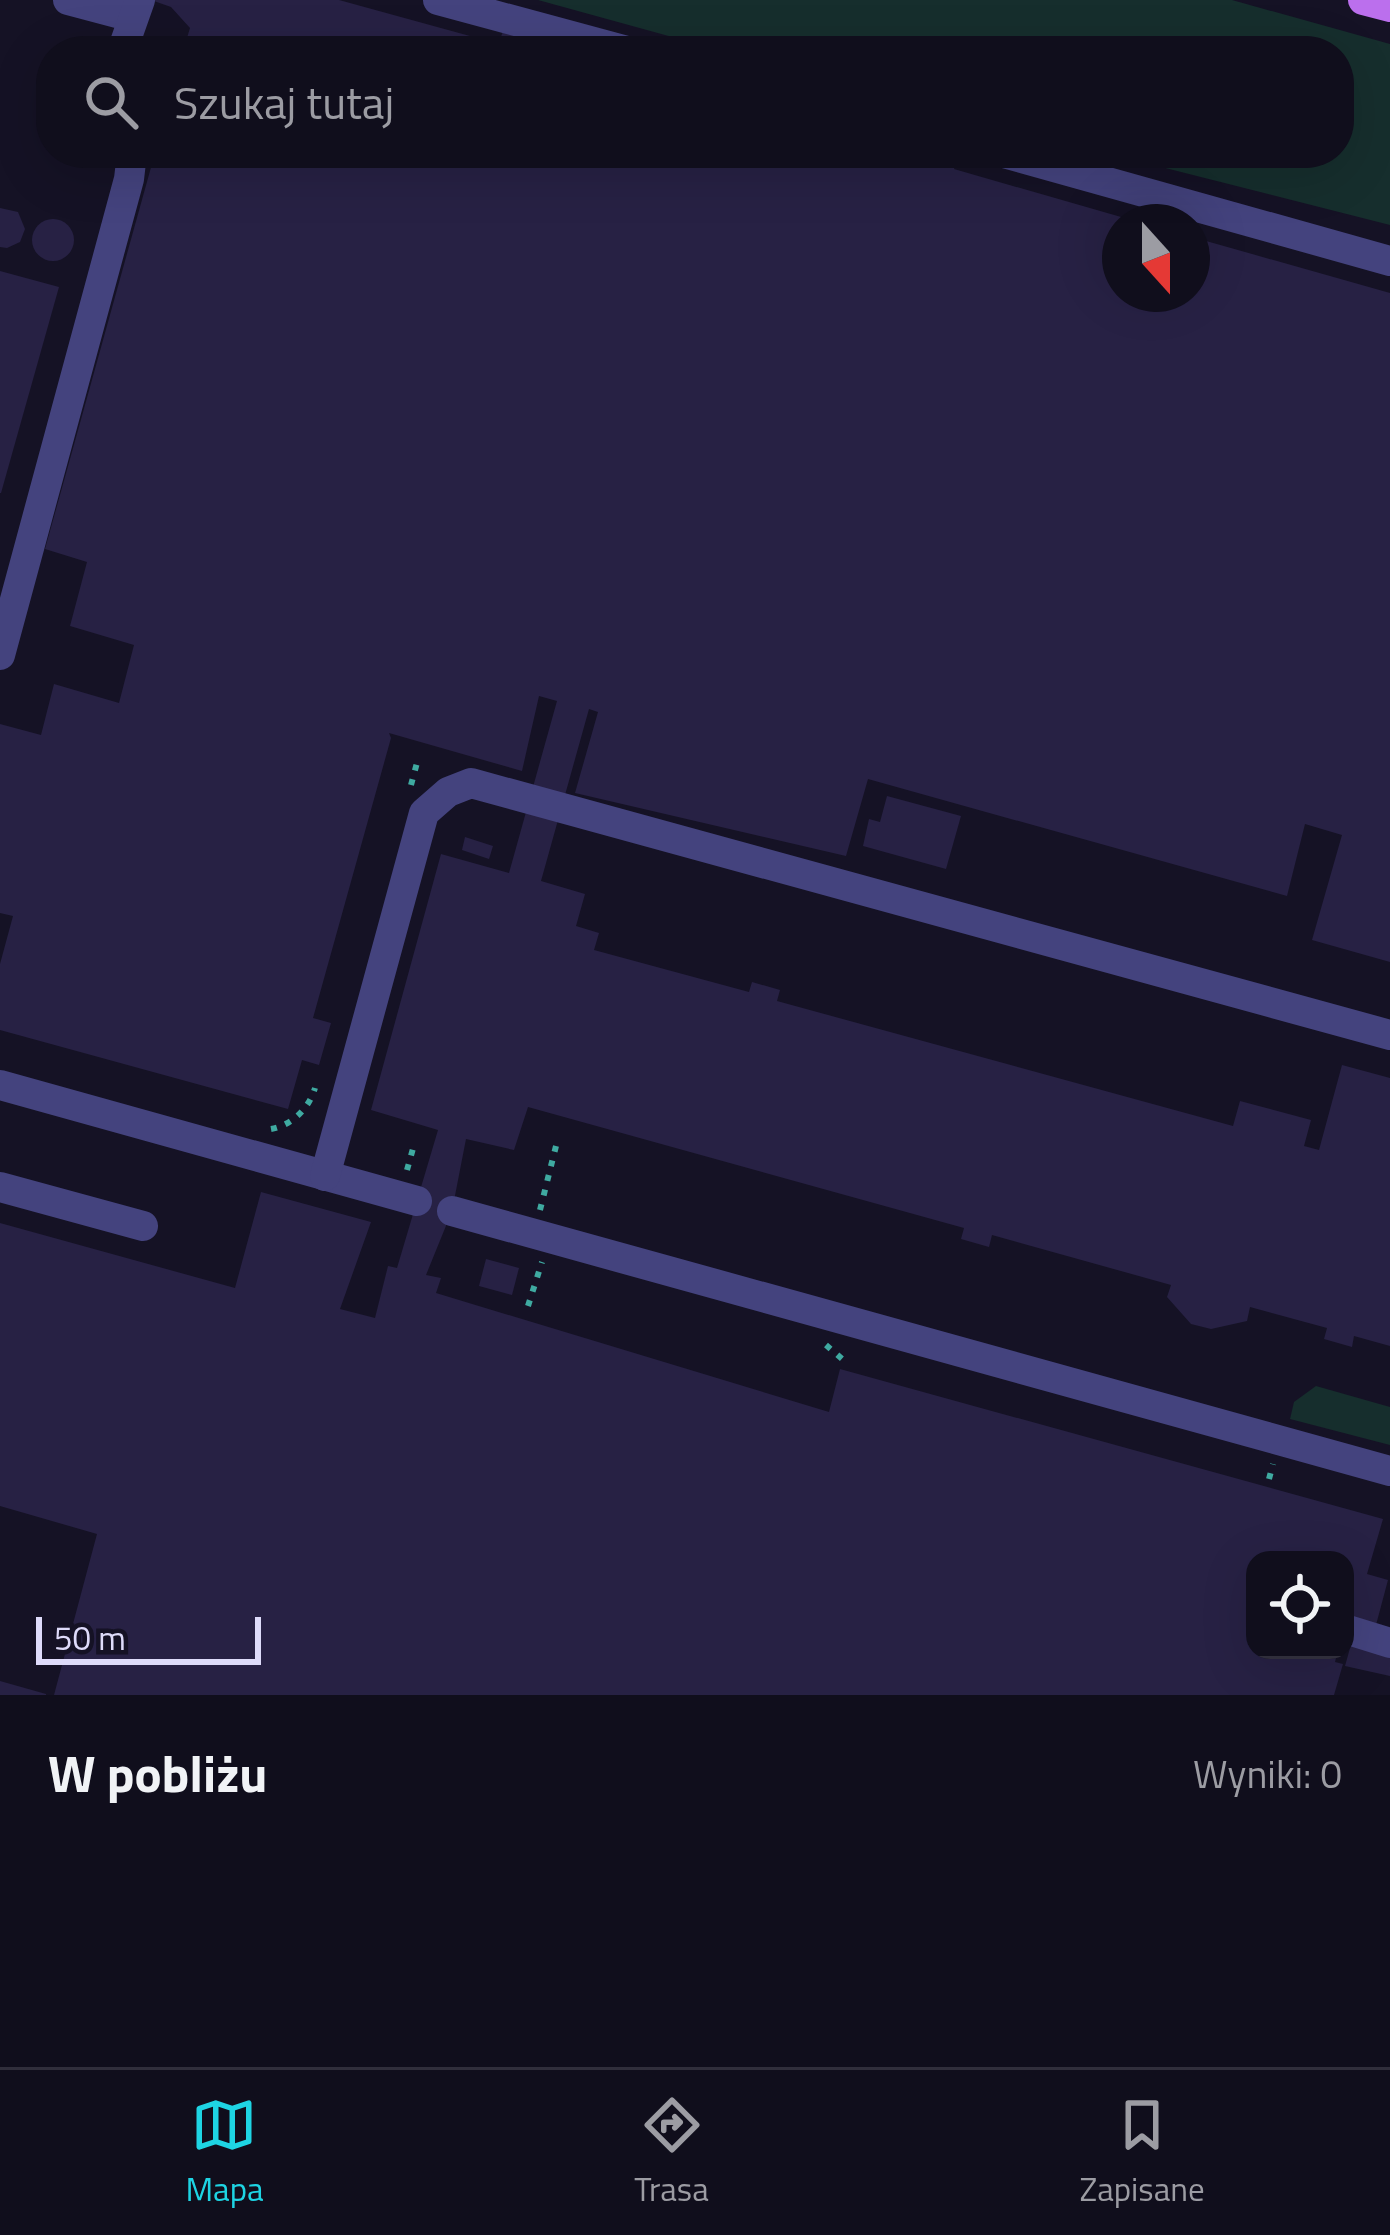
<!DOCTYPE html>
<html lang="pl">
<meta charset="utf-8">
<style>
:root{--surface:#100e1c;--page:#191725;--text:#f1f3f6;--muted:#9c9ca3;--line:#302e3b;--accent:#1ed4e3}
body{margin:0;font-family:"Titillium Web",sans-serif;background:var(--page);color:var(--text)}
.controls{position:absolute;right:36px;bottom:36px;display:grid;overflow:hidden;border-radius:24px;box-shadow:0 12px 48px #0002}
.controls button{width:108px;height:108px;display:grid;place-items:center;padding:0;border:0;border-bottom:3px solid var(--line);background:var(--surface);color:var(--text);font:60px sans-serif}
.compass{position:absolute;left:1102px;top:204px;width:108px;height:108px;border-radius:50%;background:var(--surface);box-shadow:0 12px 48px #0002;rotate:159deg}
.scale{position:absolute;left:36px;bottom:30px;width:225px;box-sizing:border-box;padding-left:12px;border:6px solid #dedbfa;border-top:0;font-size:33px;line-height:42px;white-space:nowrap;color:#dedbfa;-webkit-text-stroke:9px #151225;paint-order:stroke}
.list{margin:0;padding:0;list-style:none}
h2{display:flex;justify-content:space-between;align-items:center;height:156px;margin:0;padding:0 48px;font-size:51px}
h2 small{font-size:39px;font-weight:400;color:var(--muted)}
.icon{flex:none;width:66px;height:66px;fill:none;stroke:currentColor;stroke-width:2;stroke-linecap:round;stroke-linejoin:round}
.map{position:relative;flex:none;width:1390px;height:1695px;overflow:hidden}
.search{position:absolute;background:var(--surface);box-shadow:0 12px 48px #0002;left:36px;right:36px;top:36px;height:132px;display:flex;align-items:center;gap:30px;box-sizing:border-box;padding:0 42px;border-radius:48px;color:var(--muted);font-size:45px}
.sheet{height:372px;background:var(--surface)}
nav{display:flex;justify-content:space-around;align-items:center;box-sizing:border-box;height:168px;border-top:3px solid var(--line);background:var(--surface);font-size:33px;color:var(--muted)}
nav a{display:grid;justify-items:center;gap:6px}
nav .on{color:var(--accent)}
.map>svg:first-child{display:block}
</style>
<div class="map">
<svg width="1390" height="1695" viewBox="0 0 1390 1695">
<rect width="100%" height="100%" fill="#151225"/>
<g fill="#162e2d">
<path d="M538,0H1232L1390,44V225L1106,153H1339V51H723Z"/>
<path d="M1316,1386L1390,1407V1445L1290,1419L1294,1402Z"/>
</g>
<g fill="#272144">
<path d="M151,0H339L499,44L504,27L570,51H183L190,28L171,7Z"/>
<path d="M155,153H959L954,169L1135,221L1120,222V294H1192V237L1390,293V962L1312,940L1342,835L1305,824L1287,896L868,779L846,856L575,793L598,712L589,709L541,881L585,894L576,926L599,933L594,950L749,992L752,982L780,990L777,1001L1233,1126L1240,1101L1311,1120L1304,1146L1319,1150L1342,1065L1390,1078V1346L1354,1336L1352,1347L1324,1339L1327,1328L1250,1307L1247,1321L1211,1329L1191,1324L1167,1297L1171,1285L992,1235L989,1247L961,1239L964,1228L528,1107L514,1150L466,1139L452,1211L426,1275L441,1278L436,1293L829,1412L840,1369L1383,1519L1367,1574L1388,1580L1376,1625L1345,1617V1560H1255V1650H1338L1335,1662L1343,1664L1334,1695H54L97,1534L0,1506V1223L235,1288L261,1192L371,1222L340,1309L375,1318L388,1266L397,1268L438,1130L371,1110L441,854L509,873L557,701L539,696L522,771L389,733L391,738L313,1018L331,1023L319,1065L302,1060L288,1109L0,1030V964L13,916L0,913V724L41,735L54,684L119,703L134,645L70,626L87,562L45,549Z"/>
<path d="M0,208L18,212L25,229L20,242L7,248L0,247Z"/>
<circle cx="53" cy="240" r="21"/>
<path d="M0,271L59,287L1,493H0Z"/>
<path d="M887,796L961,816L946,869L863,846L869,819L880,822Z"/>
<path d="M465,837L493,846L489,859L462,850Z"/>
<path d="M486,1259L519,1268L512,1295L479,1286Z"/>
<path d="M1352,1641L1390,1652V1676L1345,1666Z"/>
<path d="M0,1681L46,1694V1695H0Z"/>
</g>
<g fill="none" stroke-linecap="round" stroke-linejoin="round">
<g stroke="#3faaa1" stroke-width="6" stroke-dasharray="6 9" stroke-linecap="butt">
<path d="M411,785L418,759"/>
<path d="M271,1129C293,1125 309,1108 315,1088"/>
<path d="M407,1170L414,1145"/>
<path d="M540,1210L558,1138"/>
<path d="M528,1306L542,1262"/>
<path d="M826,1345L848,1364"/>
<path d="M1269,1479L1273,1464"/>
</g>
<g stroke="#44437e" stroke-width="30">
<path d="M68,0L132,17"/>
<path d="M438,0L627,51"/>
<path d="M122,51L140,0"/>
<path d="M1004,153L1390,261"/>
<path d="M0,655L129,179L132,153"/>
<path d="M0,1085L417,1201"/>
<path d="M325,1176L424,813L448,792L471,783L1390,1035"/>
<path d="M0,1187L143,1226"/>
<path d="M452,1211L1390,1471"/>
<path d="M1345,1629L1390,1643"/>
</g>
<path stroke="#bb6fed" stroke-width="30" d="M1363,0L1390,7"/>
</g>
</svg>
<div class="controls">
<button><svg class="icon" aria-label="locate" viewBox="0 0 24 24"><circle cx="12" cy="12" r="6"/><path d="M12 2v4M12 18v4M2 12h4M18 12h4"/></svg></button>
</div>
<svg class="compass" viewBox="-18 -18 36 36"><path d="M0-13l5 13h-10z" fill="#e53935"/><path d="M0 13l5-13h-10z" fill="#9c9ca3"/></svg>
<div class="scale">50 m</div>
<div class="search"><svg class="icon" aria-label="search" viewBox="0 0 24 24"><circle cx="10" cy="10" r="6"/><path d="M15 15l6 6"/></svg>Szukaj tutaj</div>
</div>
<section class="sheet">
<h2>W pobliżu<small>Wyniki: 0</small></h2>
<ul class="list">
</ul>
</section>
<nav>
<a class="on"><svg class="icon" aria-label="map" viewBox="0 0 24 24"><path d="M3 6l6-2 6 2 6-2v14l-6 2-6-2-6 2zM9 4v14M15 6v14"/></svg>Mapa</a>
<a><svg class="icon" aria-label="directions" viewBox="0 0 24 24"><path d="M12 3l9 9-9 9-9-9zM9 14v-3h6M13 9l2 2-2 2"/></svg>Trasa</a>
<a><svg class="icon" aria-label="saved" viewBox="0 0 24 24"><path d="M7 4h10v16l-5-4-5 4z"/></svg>Zapisane</a>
</nav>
